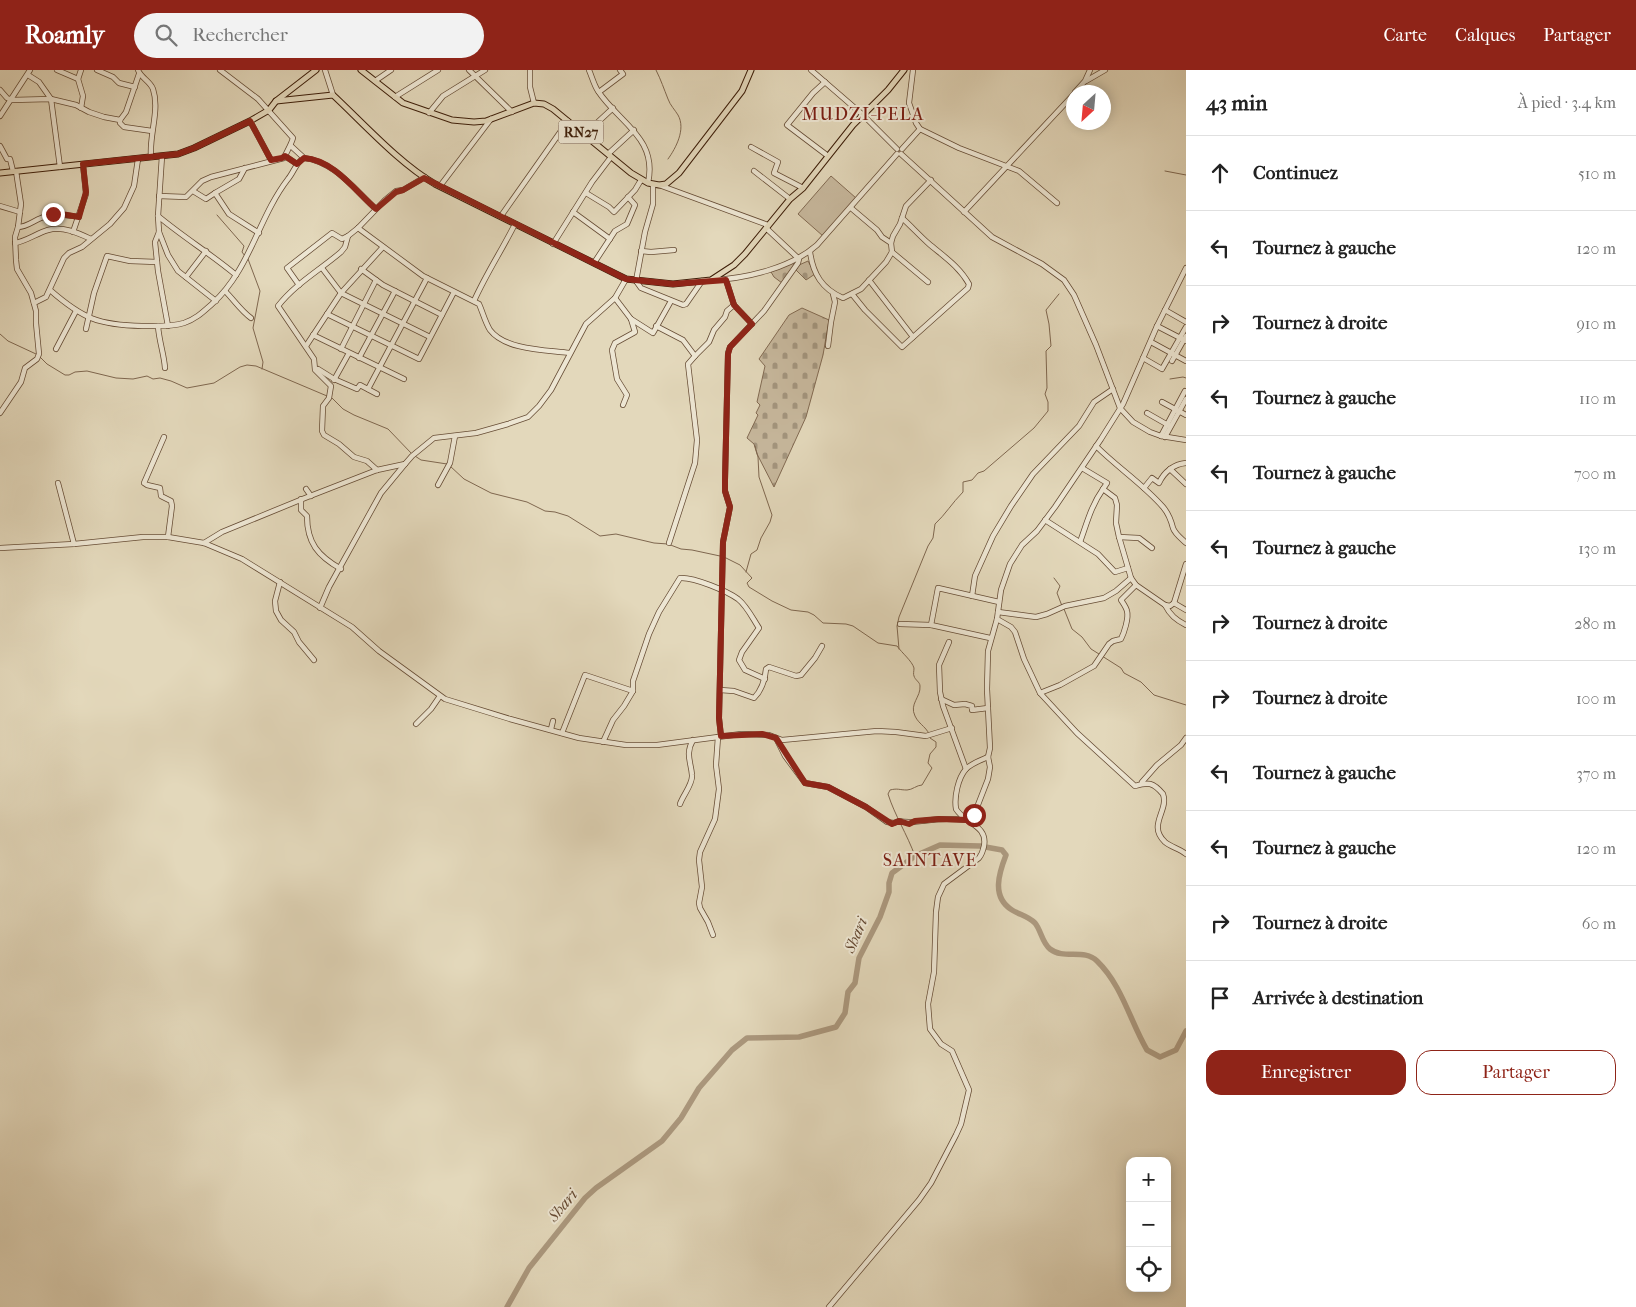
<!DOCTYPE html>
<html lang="fr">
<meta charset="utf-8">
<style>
:root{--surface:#fff;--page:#f2f2f2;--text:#222;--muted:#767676;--line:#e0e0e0;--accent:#8f2418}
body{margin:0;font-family:"IM FELL French Canon",serif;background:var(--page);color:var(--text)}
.controls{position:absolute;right:15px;bottom:15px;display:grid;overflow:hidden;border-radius:10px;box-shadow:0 2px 12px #0003}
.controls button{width:45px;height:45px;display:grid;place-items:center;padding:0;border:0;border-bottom:1px solid var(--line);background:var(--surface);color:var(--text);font:25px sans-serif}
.compass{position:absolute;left:1066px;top:15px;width:45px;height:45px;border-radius:50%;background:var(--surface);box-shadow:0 2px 12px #0003;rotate:206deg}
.stop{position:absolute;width:15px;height:15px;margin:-11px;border:4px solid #8f2418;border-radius:50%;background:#fff}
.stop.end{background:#8f2418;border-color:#fff;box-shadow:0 1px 5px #0008}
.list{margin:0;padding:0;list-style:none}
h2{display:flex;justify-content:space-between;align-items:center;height:65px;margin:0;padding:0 20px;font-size:21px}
h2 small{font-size:16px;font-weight:400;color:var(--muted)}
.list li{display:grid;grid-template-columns:32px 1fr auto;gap:15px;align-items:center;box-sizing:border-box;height:75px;padding:0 20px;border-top:1px solid var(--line)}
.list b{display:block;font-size:19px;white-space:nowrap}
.list em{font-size:16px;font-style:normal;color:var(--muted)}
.actions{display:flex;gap:10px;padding:15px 20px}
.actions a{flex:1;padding:11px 0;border:1px solid var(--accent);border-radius:15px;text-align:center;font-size:18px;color:var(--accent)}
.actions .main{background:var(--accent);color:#fff}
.icon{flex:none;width:28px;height:28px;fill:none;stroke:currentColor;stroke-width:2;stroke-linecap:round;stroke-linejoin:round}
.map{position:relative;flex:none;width:1186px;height:1237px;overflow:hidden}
header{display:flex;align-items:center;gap:30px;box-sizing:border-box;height:70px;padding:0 25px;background:var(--accent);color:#fff}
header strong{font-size:24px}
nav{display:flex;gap:28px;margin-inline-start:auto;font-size:18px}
.search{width:350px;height:45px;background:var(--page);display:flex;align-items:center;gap:12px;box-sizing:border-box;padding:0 18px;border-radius:28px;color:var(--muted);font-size:19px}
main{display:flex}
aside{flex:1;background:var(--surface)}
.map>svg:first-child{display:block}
</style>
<header>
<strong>Roamly</strong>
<div class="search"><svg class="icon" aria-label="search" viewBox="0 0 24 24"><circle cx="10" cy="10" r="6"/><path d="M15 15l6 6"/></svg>Rechercher</div>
<nav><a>Carte</a><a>Calques</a><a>Partager</a></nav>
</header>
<main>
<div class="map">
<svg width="1186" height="1237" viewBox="0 0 1186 1237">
<defs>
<pattern id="cemetery-stones" width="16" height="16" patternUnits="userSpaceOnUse" patternTransform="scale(1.25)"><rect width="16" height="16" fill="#c7b89d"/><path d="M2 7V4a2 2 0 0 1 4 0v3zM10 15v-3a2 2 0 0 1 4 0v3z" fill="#a3957e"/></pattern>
</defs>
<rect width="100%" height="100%" fill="#e3d8bb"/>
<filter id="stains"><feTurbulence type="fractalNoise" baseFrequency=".004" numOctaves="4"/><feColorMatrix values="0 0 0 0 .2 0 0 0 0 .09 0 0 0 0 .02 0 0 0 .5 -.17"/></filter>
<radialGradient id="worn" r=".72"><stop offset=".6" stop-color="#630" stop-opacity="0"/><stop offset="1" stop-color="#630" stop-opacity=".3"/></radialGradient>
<path fill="#c7b89d" stroke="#826a52" d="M831,106L856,128L823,166L798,144Z"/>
<g fill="url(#cemetery-stones)" stroke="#826a52">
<path d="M808,191L815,204L806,210L796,200L799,195Z"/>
<path d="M795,192L797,193L782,213L774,207L771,202Z"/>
<path d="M802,238L829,250L823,285L806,347L774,417L757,384L754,374L747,368L758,345L756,343L760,335L757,332L765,296L759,289L789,245Z"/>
</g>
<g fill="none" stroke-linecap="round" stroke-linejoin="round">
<g stroke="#7f674f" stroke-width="1">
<path d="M656,0C661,10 664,19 668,29C670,35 675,40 678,45C686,59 676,78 668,89"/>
<path d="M1165,101L1186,105"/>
<path d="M217,145L244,176L242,182L245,186"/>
<path d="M248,189L260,221L253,258L263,292L262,299"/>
<path d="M0,264L8,271L36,284"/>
<path d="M39,286L47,294L65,305H69L75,302L87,301L116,308L133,309L147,306L153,309L160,308L171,311L187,318L214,313L240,297L247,295L256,296L327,326"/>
<path d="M1170,309L1183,307L1186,308"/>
<path d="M331,327L343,339L354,345L388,359L412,384"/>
<path d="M415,386L421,390L447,394"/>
<path d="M450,396L464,409L491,423L527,432L545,441L555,442L568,446L600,466L616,464L654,473L668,474L681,479L692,480L720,486"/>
<path d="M724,487L740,495L752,508L747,513L749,517L772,531L791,540L808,542L814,545L823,553L846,554L853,556L878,573L897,576C902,583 912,591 914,598C914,601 913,604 914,606C915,610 920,612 920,616C921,627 909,634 915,646C919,655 929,658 930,668L936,672V677L930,684L928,693L932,698L922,715C917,715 912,720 907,720C899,720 898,718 890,720L888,724C895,746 907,764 915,786"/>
<path d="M746,502L751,484L757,480L761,468L770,452L772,445L759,407L758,387L755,376"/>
<path d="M1054,508L1060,516L1057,523L1062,536"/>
<path d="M1064,539L1072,559L1082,567L1091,579L1099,584"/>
<path d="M899,579L897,556L899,547L928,476L933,468L935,454C945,445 952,433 963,422V412L972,410L978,403L984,401L1034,358L1048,341V332L1045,324L1047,318L1046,281L1051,276L1049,254L1046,240L1059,224"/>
<path d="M1102,586L1121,598L1124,603L1141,612L1154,625L1186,635"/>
</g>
<path stroke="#ab987e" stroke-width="5.5" d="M507,1237L529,1198L585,1128L596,1118L662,1071L681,1048L699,1018L732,980L747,968L799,967L836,957L845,943L848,922L855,913L859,888L880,847L889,822V813L892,803L915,786L940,775L980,776L1002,780L1006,785C999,803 991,827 1012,840C1020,845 1028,846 1035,853C1041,860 1042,873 1050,879C1064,890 1084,878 1097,891C1122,915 1130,951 1147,980L1160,987L1176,980L1186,961"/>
<g stroke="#664c35" stroke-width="6">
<g id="minor">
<path d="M57,0L78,9"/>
<path d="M97,0L113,7L119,13L135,17"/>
<path d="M138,0C141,8 150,11 153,19C160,40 149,65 151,87"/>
<path d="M325,0L333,25"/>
<path d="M469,0L512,42"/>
<path d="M530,0V17L534,33"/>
<path d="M589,0C592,7 594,15 598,21C619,53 658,68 648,113"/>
<path d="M811,0L863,45L897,79"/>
<path d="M913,0L909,33L916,53L920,59L959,78L1019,101L1057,133"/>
<path d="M28,5L39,12L51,29L60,97"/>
<path d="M375,11L391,0"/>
<path d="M1086,11L1105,0"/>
<path d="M825,12L813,23L787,55L828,86"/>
<path d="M0,20L7,28L12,30L51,29L76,35L89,42L104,47L120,50"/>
<path d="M599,22L623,4L620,0"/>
<path d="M1075,22L1085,11L1090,0"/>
<path d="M395,27L438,0"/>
<path d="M81,38L83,26L78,9L81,0"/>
<path d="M429,43L443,26L485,0"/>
<path d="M0,46L30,0"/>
<path d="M120,50L126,42L139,4"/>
<path d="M120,50V53L124,57L152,61"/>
<path d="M250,51L271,90"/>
<path d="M584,65L613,38"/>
<path d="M0,76L7,89H10L13,101"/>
<path d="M291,76L304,88"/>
<path d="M751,77L778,92L774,103L803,118"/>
<path d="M902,79L920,59"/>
<path d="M608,84L634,60"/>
<path d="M901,84L992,167L1042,194L1064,210L1074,225L1096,275L1120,338L1133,352L1150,362L1161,366L1186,370"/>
<path d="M162,86L158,146L159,162L155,172L158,201L168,256"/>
<path d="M285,86L297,94"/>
<path d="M754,101L790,129"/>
<path d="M653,114V134L645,162L636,211L641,218L683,235L686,234L702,211"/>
<path d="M659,115L768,155"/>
<path d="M440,116L491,49"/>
<path d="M193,121L206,129L215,123L229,144L259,163"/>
<path d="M215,123L239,109L245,98"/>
<path d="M586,123L609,137L614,142L635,120L641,110"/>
<path d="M159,126L186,127L202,111L211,107L284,88C287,81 291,75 293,68L258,29L220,0"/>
<path d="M0,136L20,142"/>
<path d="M851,138L877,160L882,167L891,173"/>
<path d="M573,142L610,169"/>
<path d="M964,142L1074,24"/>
<path d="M158,146C183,167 211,184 236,205"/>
<path d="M501,146L568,51"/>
<path d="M18,157C27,157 33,151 41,148C54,142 65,145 79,147"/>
<path d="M358,158L423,206L479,234C483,243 485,252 490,260C505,280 546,280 569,283"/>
<path d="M73,162L86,124L83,95"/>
<path d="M159,162L168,185L178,201L216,231"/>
<path d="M15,173C27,171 37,163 48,160C63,156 78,163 91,169"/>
<path d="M553,174L592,112L611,87"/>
<path d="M641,181L651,182L674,180"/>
<path d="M810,182C813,204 822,219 843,228L861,219L886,192L892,182L891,173L893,166L900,154L906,136L931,110"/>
<path d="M892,182L928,212"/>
<path d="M594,193L615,161L627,154L635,135L628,127"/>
<path d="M322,198L341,223L430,267"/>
<path d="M361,199L383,215L442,245"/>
<path d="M186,207L206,181"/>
<path d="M711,210C745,209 791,198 817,175L897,84"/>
<path d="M726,210L734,235L752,254"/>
<path d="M869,210L913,267"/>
<path d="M299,215L287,198L332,163L342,169L348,166"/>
<path d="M50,220C83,249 99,255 142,256C156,256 171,257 184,253C196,249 203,242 212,234C250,200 258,148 288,109C294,102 296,92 304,88C334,91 355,120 376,139"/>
<path d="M225,221C234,230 241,241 251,248"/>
<path d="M852,224L865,240L902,277L968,218L969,214C959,196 943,186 928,173C919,165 911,156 902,148"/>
<path d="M615,228L631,249L635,262L615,273L612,280L617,309L627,325L623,335"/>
<path d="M474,231C486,204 502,180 515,154"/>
<path d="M34,233L46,227L64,188L69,183L82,177L110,154L124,138L134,116L138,89"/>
<path d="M1165,240L1186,252"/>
<path d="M327,244L419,289L454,222"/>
<path d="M631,249L653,263L671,231"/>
<path d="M158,256C159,271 164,284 165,298"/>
<path d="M656,256L683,270L695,286L709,272L714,260L725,247L727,241L734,235"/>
<path d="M1157,256L1186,271"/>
<path d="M86,259L94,223L107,186L130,191L157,192"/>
<path d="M313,265L404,309"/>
<path d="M1151,272L1186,291"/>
<path d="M306,276L341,223L383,177"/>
<path d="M828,276L831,252L835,232L833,224"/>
<path d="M56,279L76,241"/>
<path d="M341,279L376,210"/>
<path d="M359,288L395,221"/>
<path d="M1143,288L1162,299L1186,257"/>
<path d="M1172,291L1186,266"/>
<path d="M318,299L334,309L357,319L360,315L377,324"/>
<path d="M334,310L349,283"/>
<path d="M368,319L427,208"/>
<path d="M1162,332L1186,345"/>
<path d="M0,343L21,312L25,298L37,289L39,284L36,253V241L31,223L17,199L16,190L15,167L18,157L21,134L16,101"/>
<path d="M1147,343L1168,355"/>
<path d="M1161,366L1185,321"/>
<path d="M164,367L144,413L147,415L160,418L161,426L171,431L172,436L168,467"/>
<path d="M1165,367L1186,329"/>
<path d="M1096,376C1118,398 1143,414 1163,437C1169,444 1171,450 1173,458C1175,464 1182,469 1186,473"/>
<path d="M1082,398L1107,413L1103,419L1115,428L1117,435L1116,453L1119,467L1131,508L1136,515L1165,535L1170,536L1174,533L1186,540"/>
<path d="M1170,399L1186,414"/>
<path d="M377,400L367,391L354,387L339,374L324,365L322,361L323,336L329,328L331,316L315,300L314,289L278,236C295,214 320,200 341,182L345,177L348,166L358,158L385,130L396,121L403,120L425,107"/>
<path d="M58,413L74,474"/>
<path d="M438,415L450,393L455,366"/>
<path d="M1144,418L1152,408L1159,413C1164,402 1174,394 1186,393"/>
<path d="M306,419L311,426"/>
<path d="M301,429V440L307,446C307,473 318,486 341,499"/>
<path d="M1045,450L1098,484L1115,502L1128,498"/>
<path d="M1119,467L1139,468L1152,478"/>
<path d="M1080,472C1087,453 1091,436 1103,419"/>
<path d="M204,473L222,462L305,428L377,400L405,394L412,386L434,368L476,363L508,354L528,347L539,336L551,320L586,254L615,228L626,209"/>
<path d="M669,473L695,393L697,370L688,294L695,286"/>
<path d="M0,478L74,474L143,467H168L204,473L242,489L352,557L379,581L445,629L510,649L579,668L626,675H657L741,664L769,665L782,670L877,661L896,662L926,666L952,658"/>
<path d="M280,512L275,531L276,541L281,550L294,562L299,572L314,590"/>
<path d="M972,526L975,506L993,466L1011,436L1033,404L1079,356L1094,332L1113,319"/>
<path d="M1174,533L1186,494"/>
<path d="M1165,535C1170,545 1176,550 1186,555"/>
<path d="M320,538L329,517L381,423L405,394"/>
<path d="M998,542L1036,547L1047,544L1065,536L1104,528L1116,521L1131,508"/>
<path d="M997,549L1011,557L1015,562L1024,589L1040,623L1077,663L1135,716C1148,712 1153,712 1163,724C1169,741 1147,755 1165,772C1171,777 1180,779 1186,784"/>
<path d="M900,554L931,555L990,568"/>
<path d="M931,555L938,518L999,532"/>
<path d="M949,572L939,595L940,622L943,636L966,699"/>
<path d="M720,620L734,621L754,628C761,621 765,609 766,599L769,597L796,606L801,605L815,588L822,576"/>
<path d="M1040,623L1060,615L1094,596L1109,574L1113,571L1121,569C1124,563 1129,548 1127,541C1126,537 1123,533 1121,530L1136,515"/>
<path d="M941,629L954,635L965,634L972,636V640L988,638"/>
<path d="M416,654L431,639L440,626"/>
<path d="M551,659L553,651"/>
<path d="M562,663L585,605L633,621"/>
<path d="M721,666L719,648L723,472L730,437L725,421V410L728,283L730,277L764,241L798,193L799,189L766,158"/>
<path d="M776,668L785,686L805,713L828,717L866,737L887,752L894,753L899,751C910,754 919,751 931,750C944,748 956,749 968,750L974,745L988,709L990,697L988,687L990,678L987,619L988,581L997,549L1001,520L1010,494L1022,475L1037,461L1055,437L1101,369L1123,334L1157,256L1186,198"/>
<path d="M603,672L613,650L624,636L633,621V611L649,564L659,542L680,508C694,507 727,521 738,529C747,536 753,549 759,558L742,582L739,590L745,600L765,609"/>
<path d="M1142,712L1157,695L1181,675L1186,668"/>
<path d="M680,734C683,725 693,714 692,705C691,692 685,684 693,670"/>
<path d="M713,865L708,852L700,838L699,833L702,817L699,790L700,782L715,749L719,719L716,695L718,667"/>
<path d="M829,1237L919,1130L931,1113L956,1065L961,1054L969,1020L952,981L941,974L930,959L928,934L934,902L936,842L938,827L944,814L979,788C982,784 983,781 984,776C988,755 965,754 956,739C954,727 958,708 966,699C972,693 981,690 988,687"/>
</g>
</g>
<g stroke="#3d1d08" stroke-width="7">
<g id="major">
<path d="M361,0L403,33L452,50L474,52L486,51L534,33L544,34L553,39L631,103L648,113L659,115L666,114L679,103L742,21L751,0"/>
<path d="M276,31L333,25C363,53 400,94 435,114L626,209L673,214L711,210L734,195L745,184L790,129L803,118L853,55L888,20L904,0"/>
<path d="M0,103L178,84L194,78L250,51L269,40L276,31L316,0"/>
</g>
</g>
<use href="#minor" stroke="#ede6d3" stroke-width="4.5"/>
<use href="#major" stroke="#e3d8bb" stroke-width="5"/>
</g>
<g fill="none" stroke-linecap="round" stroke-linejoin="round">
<path stroke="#8f2418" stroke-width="6" d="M53,144H61L79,147L86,122L83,94L178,84L194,78L250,51L271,90L282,88L285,86L297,94L304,88C334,90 355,121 376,139L396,122L403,120L424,108L626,209L673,214L726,210L734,235L752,254L730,277L728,284L725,410V421L730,437L723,472L719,648L721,666L762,664L776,668L805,713L828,717L866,737L892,754L899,751L909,754L915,751L939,749L968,750L974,745"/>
</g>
<g text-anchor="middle" stroke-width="4" stroke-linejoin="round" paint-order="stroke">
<rect fill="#ede6d3" stroke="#725945" stroke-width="1" x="558.5" y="50.5" width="45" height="23" rx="4"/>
<g font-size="14" font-weight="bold" fill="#3d1d08">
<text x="581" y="67">RN27</text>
</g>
<g font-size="16" font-style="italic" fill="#644831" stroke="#ede6d3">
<text transform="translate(855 865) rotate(-67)" y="6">Shari</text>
<text transform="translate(562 1135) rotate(-50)" y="6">Shari</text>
</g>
<g font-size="18" letter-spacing="1" fill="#7a1f14" stroke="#ede6d3">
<text x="863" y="50">MUDZI-PELA</text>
<text x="930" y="796">SAINTAVE</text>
</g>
</g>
<rect width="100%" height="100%" filter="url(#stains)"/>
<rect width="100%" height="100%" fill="url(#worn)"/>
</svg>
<div class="controls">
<button>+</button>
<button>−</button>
<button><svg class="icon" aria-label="locate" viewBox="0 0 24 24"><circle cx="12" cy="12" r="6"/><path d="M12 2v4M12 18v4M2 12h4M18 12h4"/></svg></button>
</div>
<svg class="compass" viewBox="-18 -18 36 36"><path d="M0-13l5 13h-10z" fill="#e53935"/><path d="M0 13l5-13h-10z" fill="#767676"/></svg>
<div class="stop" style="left:974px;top:745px"></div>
<div class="stop end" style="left:53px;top:144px"></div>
</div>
<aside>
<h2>43 min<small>À pied · 3.4 km</small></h2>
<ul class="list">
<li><svg class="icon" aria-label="ahead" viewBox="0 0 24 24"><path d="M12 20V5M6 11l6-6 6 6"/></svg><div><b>Continuez</b></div><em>510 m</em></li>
<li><svg class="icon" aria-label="left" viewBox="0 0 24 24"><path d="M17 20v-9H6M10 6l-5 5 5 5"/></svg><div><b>Tournez à gauche</b></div><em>120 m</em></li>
<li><svg class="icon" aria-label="right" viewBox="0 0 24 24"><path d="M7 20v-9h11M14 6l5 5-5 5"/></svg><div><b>Tournez à droite</b></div><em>910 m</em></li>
<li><svg class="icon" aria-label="left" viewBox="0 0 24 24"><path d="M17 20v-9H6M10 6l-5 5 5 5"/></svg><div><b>Tournez à gauche</b></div><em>110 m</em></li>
<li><svg class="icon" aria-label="left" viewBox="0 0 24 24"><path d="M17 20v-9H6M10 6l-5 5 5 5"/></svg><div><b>Tournez à gauche</b></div><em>700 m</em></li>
<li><svg class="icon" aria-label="left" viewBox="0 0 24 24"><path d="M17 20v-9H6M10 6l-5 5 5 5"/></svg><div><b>Tournez à gauche</b></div><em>130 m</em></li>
<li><svg class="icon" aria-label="right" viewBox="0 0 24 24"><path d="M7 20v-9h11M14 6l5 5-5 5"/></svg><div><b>Tournez à droite</b></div><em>280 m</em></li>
<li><svg class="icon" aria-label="right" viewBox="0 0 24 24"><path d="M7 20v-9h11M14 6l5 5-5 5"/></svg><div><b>Tournez à droite</b></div><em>100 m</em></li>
<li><svg class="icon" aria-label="left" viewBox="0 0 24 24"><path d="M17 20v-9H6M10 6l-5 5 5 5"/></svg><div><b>Tournez à gauche</b></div><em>370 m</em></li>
<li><svg class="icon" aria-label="left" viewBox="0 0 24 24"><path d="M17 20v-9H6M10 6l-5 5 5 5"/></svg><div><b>Tournez à gauche</b></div><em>120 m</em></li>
<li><svg class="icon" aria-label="right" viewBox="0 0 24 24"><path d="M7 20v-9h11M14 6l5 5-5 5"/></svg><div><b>Tournez à droite</b></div><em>60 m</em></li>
<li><svg class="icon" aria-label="arrive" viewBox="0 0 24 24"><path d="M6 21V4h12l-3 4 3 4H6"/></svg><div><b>Arrivée à destination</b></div></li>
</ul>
<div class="actions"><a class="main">Enregistrer</a><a>Partager</a></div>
</aside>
</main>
